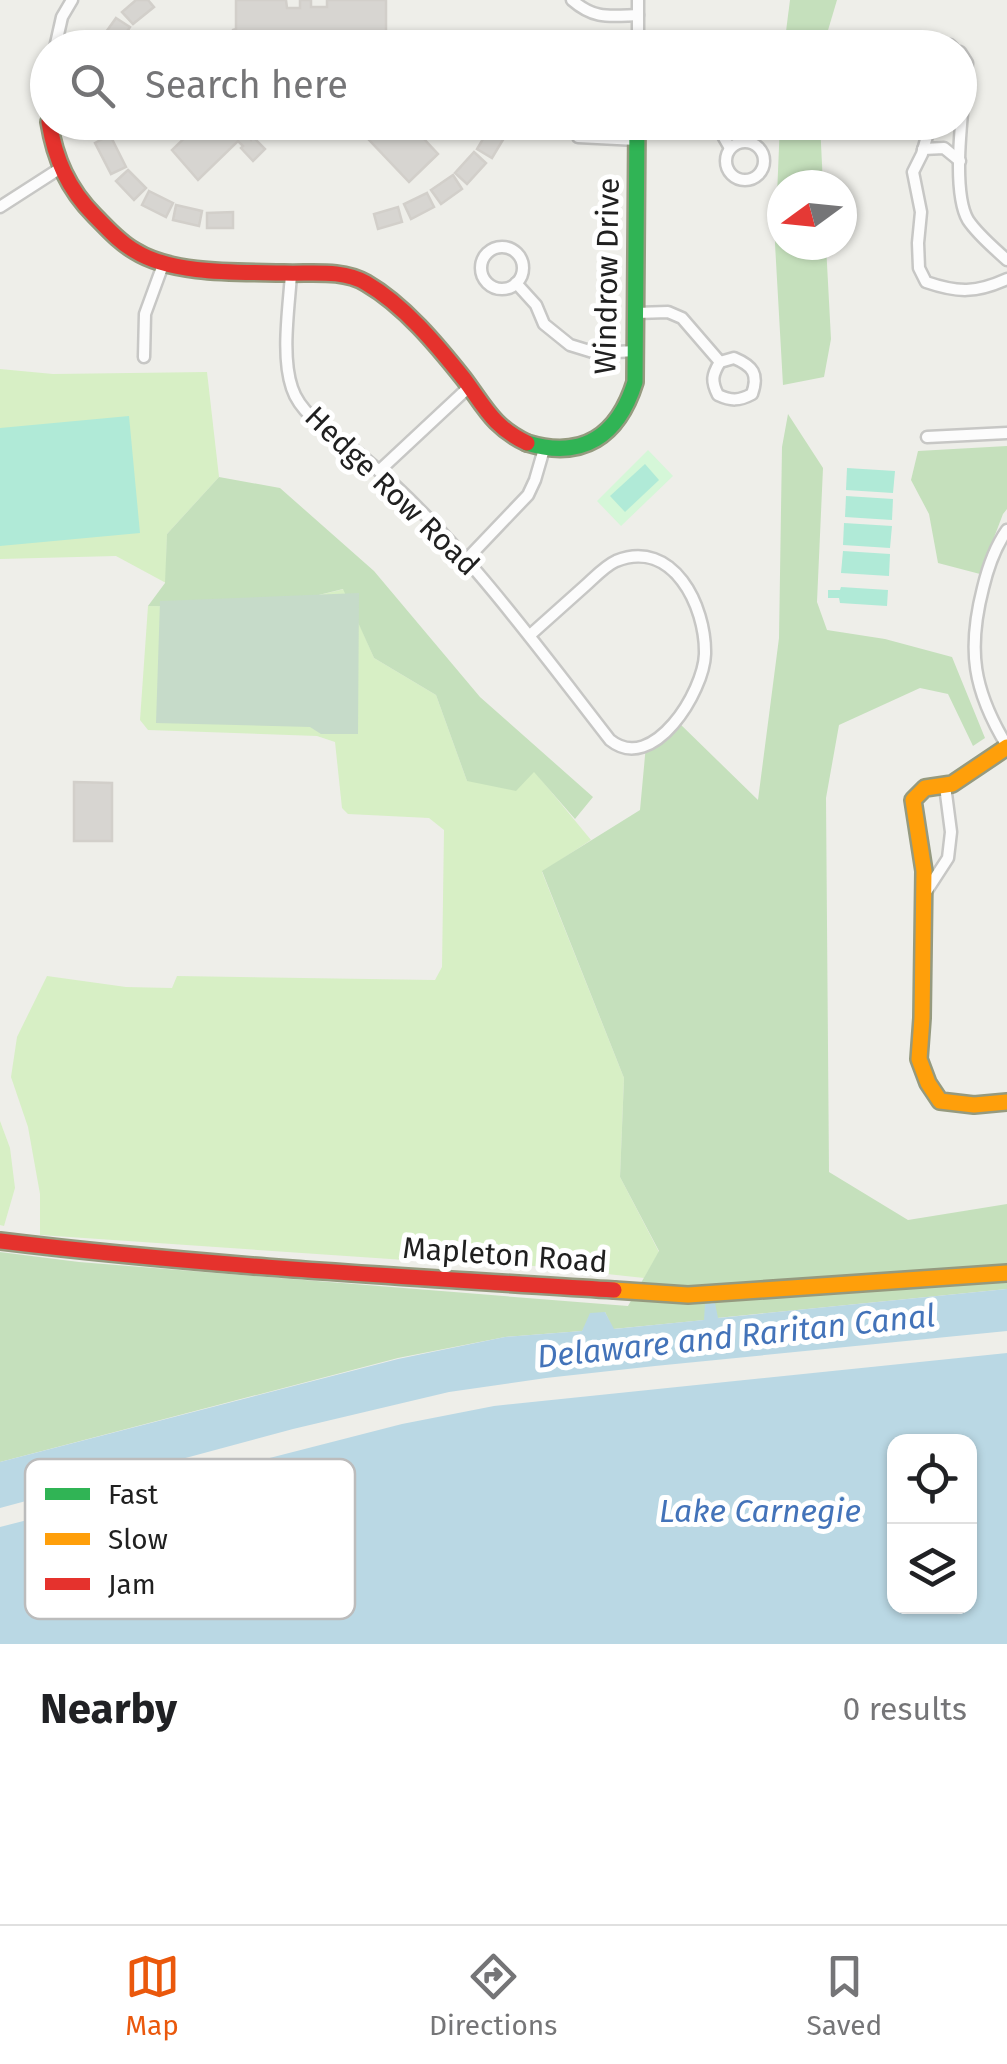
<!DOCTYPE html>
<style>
:root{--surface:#fff;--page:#f6f6f6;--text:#202124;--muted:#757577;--line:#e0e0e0;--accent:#ea580c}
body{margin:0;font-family:"Fira Sans",sans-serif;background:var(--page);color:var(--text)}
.controls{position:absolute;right:30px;bottom:30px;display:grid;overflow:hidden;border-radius:20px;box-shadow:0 2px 8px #0004}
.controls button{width:90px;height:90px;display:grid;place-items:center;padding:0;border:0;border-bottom:2px solid var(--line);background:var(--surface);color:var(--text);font:50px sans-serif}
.compass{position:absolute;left:767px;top:170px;width:90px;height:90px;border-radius:50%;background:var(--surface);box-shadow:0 2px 8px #0004;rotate:255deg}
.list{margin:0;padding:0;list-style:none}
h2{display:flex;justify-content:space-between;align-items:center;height:130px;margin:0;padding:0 40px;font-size:42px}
h2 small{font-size:32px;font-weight:400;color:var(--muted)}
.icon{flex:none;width:55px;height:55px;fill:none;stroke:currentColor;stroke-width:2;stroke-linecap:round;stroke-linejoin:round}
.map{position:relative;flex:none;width:1007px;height:1644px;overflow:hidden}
.search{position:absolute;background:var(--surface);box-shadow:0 2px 8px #0004;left:30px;right:30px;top:30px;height:110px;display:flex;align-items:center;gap:25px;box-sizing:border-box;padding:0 35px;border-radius:55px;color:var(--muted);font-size:38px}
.sheet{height:280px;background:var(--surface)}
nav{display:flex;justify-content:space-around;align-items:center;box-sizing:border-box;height:140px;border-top:2px solid var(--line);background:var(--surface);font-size:28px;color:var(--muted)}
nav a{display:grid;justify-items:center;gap:5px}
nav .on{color:var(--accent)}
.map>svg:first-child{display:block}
</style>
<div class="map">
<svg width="1007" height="1644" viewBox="0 0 1007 1644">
<rect width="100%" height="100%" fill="#eeeee9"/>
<g fill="#d7efc5">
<path d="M0,369L53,374L207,372L219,477L167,534L166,583L116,556L0,559Z"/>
<path d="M344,589L374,658L436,695L467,781L534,771L591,840L542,872L624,1078L620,1177L659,1252L644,1278L515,1264L405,1260L40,1235V1194L28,1127L11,1077L17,1037L47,976L126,987L172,988L177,976L435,980L442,967L444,830L429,818L348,814L342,808L335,742L317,736L148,730L140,720L148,606L266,608Z"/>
<path d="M0,1121L10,1148L15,1188L4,1226L0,1225Z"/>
</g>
<g fill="#c5e0bc">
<path d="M790,0H837L823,47H784Z"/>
<path d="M780,123H820L823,185H782V245H826L831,339L824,377L783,385L775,244Z"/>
<path d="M788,414L823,468L817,602L827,630L885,639L952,657L985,738L973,746L948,694L920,688L839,725L826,798L829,1172L908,1220L1007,1204V1289L717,1318L714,1303L705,1305V1320L613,1329L605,1312L582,1331L505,1337L398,1358L0,1462V1252L79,1262L628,1306L659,1251L620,1177L624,1078L542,871L640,810L646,745L676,720L758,800L779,638L782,447Z"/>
<path d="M1007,446V509L1003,514L980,574L938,563L929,514L911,480L918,451Z"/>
<path d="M219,477L280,488L374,571L480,697L593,797L575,819L534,772L516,791L467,781L436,695L374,658L343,589L266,608L148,606L165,583L167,534Z"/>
</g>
<path fill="#c6dbc9" d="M359,593L358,734H321L310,727L156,723L160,601Z"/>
<path fill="#d5f7d8" d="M648,450L673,476L621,526L597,501Z"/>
<g fill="#b0ead7">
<path d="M129,416L140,533L0,546V428Z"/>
<path d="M645,464L659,480L625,512L610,496Z"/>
<path d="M847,468L895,471L893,493L846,490Z"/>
<path d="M846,496L893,499L892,520L845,517Z"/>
<path d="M844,523L892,526L890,548L843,545Z"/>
<path d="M843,551L890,554L889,576L841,573Z"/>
<path d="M841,587L888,590L887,606L840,603L839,598H828V590H840Z"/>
</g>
<g fill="#bad8e4" fill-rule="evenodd">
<path d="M1007,1289V1331L655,1366L546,1378L449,1392L293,1429L0,1508V1462L398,1359L505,1337L582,1331L590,1313L605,1312L614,1329L704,1320L705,1304L715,1303L718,1318Z"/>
<path d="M1007,1353V1644H0V1527L402,1424L494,1406ZM894,1442H970V1606H894Z"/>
</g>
<g fill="#d7d5d1" stroke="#d2cfca" stroke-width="2.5">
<path d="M136,0H148L154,7L133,24L122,12Z"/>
<path d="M236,0H286L287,8H300V0H311V7H327V0H386V36L355,37L360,48H264V36H244L241,39L232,36L233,30L236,29Z"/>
<path d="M116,18L130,27L116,48H113L101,39Z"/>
<path d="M166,34L179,48H152Z"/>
<path d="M198,122H257L246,134L251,140L253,137L265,149L253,161L241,148L243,146L238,141L198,180L172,150L199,124Z"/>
<path d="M352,122H412L410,124L438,154L409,182Z"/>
<path d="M493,122H500L510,128L492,158L477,149Z"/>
<path d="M110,135L126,167L111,174L95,143Z"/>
<path d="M474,152L486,163L467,184L455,173Z"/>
<path d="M128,170L146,188L134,200L116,181Z"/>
<path d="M453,175L462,189L441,204L431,190Z"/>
<path d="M149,191L173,203L166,217L142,205Z"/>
<path d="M427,193L434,207L411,219L404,204Z"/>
<path d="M176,205L202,211L199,226L173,220Z"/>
<path d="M398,207L402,222L378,229L374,214Z"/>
<path d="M233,212V228H207V213Z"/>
<path d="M74,782L112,783V841H74Z"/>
</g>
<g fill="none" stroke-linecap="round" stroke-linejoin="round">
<g stroke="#c7c7c5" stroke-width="15">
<g id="street">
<path d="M572,0C595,20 610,16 638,15"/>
<path d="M55,48L62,17L72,0"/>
<path d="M638,48V0"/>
<path d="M942,48L950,45L953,48"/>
<path d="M960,52L967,63C964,100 950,189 968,220C978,235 994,248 1007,260"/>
<path d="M48,84V111"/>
<path d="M715,122L730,148"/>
<path d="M928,122L929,129L922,154L913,172L921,212L918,243L919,268L926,282C958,293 976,293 1007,279"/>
<path d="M578,137L637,140"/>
<circle cx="745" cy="161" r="19"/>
<path d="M923,149L944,148L960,161"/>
<path d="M0,207L59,169"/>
<circle cx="502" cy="268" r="21"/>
<path d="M291,274C289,307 281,356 292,388C302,419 340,437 363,457C459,538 533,641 610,740C653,775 704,691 705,654C706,606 673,538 616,561C605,566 595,577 586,585C567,602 548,619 529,636"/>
<path d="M516,283L536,305L544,324L570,345L596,353L636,351"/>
<path d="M636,313L668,312L682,318L720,362"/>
<path d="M144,357L145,314L164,262"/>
<path d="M734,358C753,366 759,374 752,394C739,401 731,401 718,395C711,381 712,375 720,362Z"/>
<path d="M927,437L1007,433"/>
<path d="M379,471L469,387"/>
<path d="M1007,530C995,547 988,567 983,588C967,650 973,690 1007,746"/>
<path d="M466,560L528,495L535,480L544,449"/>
<path d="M924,895L948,858L951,832L945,786"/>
</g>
</g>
<g stroke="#959a7f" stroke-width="20">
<path id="fast" d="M527,443C583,460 618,436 635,382L637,122"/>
</g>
<g stroke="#959a7f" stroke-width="20">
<g id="slow">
<path d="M1007,747L952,784L925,788L913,800L924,871L922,1018L919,1059L928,1083L940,1101L974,1105L1007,1102"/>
<path d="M614,1290L688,1295L1007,1273"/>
</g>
</g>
<g stroke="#959a7f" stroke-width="20">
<g id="jam">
<path d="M49,122C55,159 68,189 95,216C107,228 119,242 135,251C173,275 240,272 284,273C311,274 342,269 366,283C404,305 437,345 464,379C485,407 493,427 527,443"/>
<path d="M0,1241C204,1266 409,1277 614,1290"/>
</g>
</g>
<use href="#street" stroke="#fcfcfc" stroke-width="10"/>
<use href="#fast" stroke="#30b455" stroke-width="15"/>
<use href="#slow" stroke="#ff9f0a" stroke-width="15"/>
<use href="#jam" stroke="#e5322d" stroke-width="15"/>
</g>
<g text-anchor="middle" stroke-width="10" stroke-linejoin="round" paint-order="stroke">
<g font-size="30" fill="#202020" stroke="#fff">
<text transform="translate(607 276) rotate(-89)" y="10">Windrow Drive</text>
<text transform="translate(392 491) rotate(44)" y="10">Hedge Row Road</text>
<text transform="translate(505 1255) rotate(4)" y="10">Mapleton Road</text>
</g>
<g font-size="32" font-style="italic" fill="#4373b9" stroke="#fff">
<text transform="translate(736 1336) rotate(-6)" y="11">Delaware and Raritan Canal</text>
<text x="760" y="1522">Lake Carnegie</text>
</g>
</g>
<rect x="25" y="1459" width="330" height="160" rx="15" fill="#fff" stroke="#bcbcbc" stroke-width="2.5"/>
<rect x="45" y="1488" width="45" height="12" fill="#30b455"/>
<rect x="45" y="1533" width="45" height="12" fill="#ff9f0a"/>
<rect x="45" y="1578" width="45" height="12" fill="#e5322d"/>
<g font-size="28" fill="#202020">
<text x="108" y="1504">Fast</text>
<text x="108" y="1549">Slow</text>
<text x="108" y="1594">Jam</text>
</g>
</svg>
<div class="controls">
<button><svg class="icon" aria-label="locate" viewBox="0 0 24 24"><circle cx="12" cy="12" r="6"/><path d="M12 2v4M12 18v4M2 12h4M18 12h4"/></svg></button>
<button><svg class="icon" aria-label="layers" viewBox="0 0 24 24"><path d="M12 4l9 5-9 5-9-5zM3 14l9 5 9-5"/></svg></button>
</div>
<svg class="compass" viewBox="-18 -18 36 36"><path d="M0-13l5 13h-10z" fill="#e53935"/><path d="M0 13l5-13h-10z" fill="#757577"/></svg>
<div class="search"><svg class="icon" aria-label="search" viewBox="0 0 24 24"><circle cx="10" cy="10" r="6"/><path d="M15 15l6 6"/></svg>Search here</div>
</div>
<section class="sheet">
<h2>Nearby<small>0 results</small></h2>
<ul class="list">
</ul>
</section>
<nav>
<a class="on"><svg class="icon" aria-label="map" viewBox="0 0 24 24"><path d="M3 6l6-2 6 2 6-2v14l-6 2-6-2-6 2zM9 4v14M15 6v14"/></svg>Map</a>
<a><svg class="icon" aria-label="directions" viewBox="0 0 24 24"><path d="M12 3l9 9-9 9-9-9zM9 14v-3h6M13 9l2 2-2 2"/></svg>Directions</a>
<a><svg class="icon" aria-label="saved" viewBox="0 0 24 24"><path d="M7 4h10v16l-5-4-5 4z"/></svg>Saved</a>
</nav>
